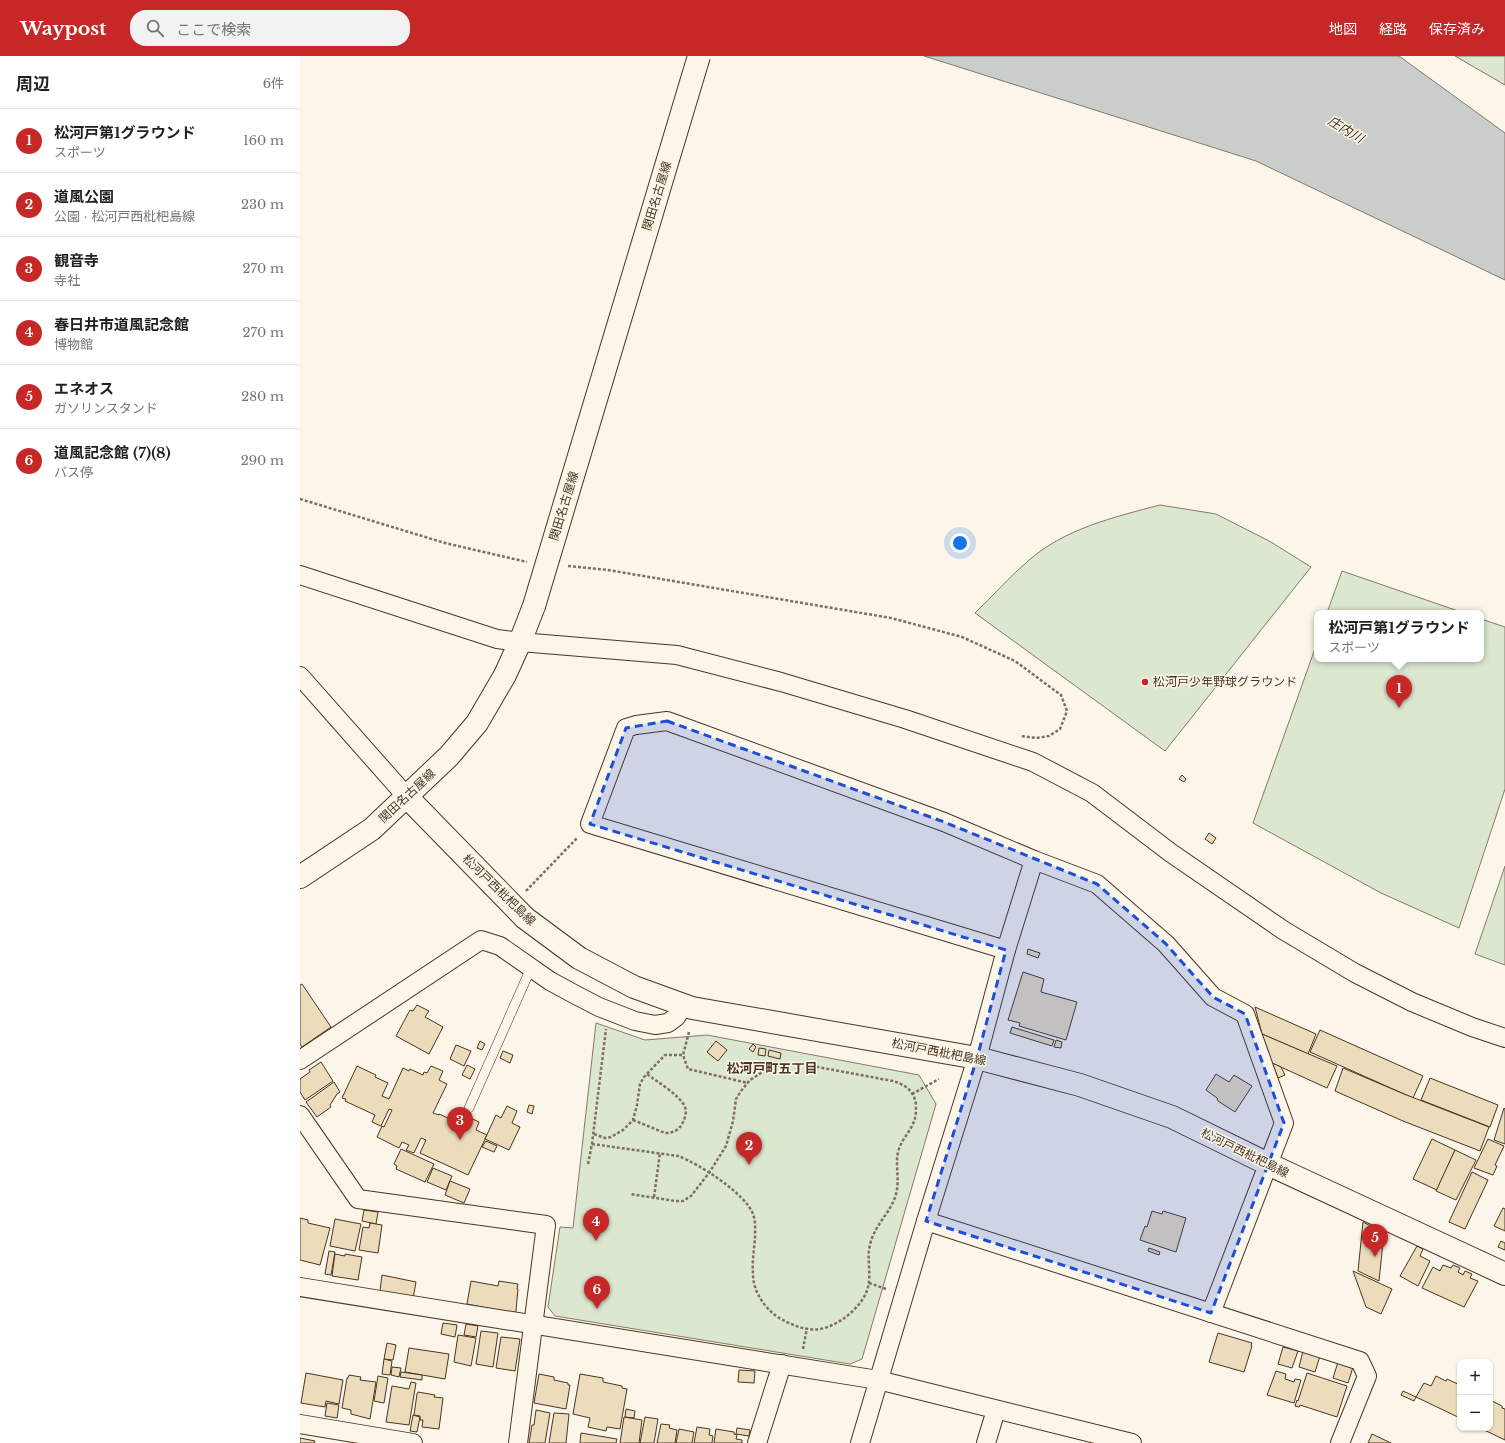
<!DOCTYPE html>
<html lang="ja">
<meta charset="utf-8">
<style>
:root{--surface:#fff;--page:#f2f2f2;--text:#202124;--muted:#757577;--line:#e0e0e0;--accent:#c62828}
body{margin:0;font-family:"Libre Baskerville","Noto Sans JP",serif;background:var(--page);color:var(--text)}
.controls{position:absolute;right:12px;bottom:12px;display:grid;overflow:hidden;border-radius:8px;box-shadow:0 1px 3px #0004}
.controls button{width:36px;height:36px;display:grid;place-items:center;padding:0;border:0;border-bottom:1px solid var(--line);background:var(--surface);color:var(--text);font:20px sans-serif}
.you{position:absolute;left:660px;top:487px;width:14px;height:14px;margin:-10px;border:3px solid #fff;border-radius:50%;background:#1a73e8;box-shadow:0 0 0 6px #1a73e833}
.badge{display:grid;place-items:center;width:26px;height:26px;border-radius:50%;background:var(--accent);color:#fff;font-size:13px;font-weight:700}
.pin{position:absolute;translate:-50% -33px;filter:drop-shadow(0 1px 2px #0008)}
.pin::after{content:'';position:absolute;top:21px;width:14px;height:12px;background:inherit;clip-path:polygon(0 0,100% 0,50% 100%)}
.popup{position:absolute;left:1014px;top:554px;width:170px;height:52px;box-sizing:border-box;display:grid;place-content:center;border-radius:8px;background:var(--surface);filter:drop-shadow(0 1px 3px #0005);font-size:13px;white-space:nowrap;color:var(--muted)}
.popup b{font-size:15px;color:var(--text)}
.popup::after{content:'';position:absolute;left:50%;top:100%;margin-left:-8px;border:8px solid transparent;border-top-color:var(--surface)}
.list{margin:0;padding:0;list-style:none}
h2{display:flex;justify-content:space-between;align-items:center;height:52px;margin:0;padding:0 16px;font-size:17px}
h2 small{font-size:13px;font-weight:400;color:var(--muted)}
.list li{display:grid;grid-template-columns:26px 1fr auto;gap:12px;align-items:center;box-sizing:border-box;height:64px;padding:0 16px;border-top:1px solid var(--line)}
.list b{display:block;font-size:15px;white-space:nowrap}
.list p{margin:0;font-size:13px;white-space:nowrap;color:var(--muted)}
.list em{font-size:13px;font-style:normal;color:var(--muted)}
.icon{flex:none;width:22px;height:22px;fill:none;stroke:currentColor;stroke-width:2;stroke-linecap:round;stroke-linejoin:round}
.map{position:relative;flex:none;width:1205px;height:1387px;overflow:hidden}
header{display:flex;align-items:center;gap:24px;box-sizing:border-box;height:56px;padding:0 20px;background:var(--accent);color:#fff}
header strong{font-size:19px}
nav{display:flex;gap:22px;margin-inline-start:auto;font-size:14px}
.search{width:280px;height:36px;background:var(--page);display:flex;align-items:center;gap:10px;box-sizing:border-box;padding:0 14px;border-radius:16px;color:var(--muted);font-size:15px}
main{display:flex}
aside{flex:1;background:var(--surface)}
.map>svg:first-child{display:block}
</style>
<header>
<strong>Waypost</strong>
<div class="search"><svg class="icon" aria-label="search" viewBox="0 0 24 24"><circle cx="10" cy="10" r="6"/><path d="M15 15l6 6"/></svg>ここで検索</div>
<nav><a>地図</a><a>経路</a><a>保存済み</a></nav>
</header>
<main>
<aside>
<h2>周辺<small>6件</small></h2>
<ul class="list">
<li><span class="badge">1</span><div><b>松河戸第1グラウンド</b><p>スポーツ</p></div><em>160 m</em></li>
<li><span class="badge">2</span><div><b>道風公園</b><p>公園 · 松河戸西枇杷島線</p></div><em>230 m</em></li>
<li><span class="badge">3</span><div><b>観音寺</b><p>寺社</p></div><em>270 m</em></li>
<li><span class="badge">4</span><div><b>春日井市道風記念館</b><p>博物館</p></div><em>270 m</em></li>
<li><span class="badge">5</span><div><b>エネオス</b><p>ガソリンスタンド</p></div><em>280 m</em></li>
<li><span class="badge">6</span><div><b>道風記念館 (7)(8)</b><p>バス停</p></div><em>290 m</em></li>
</ul>
</aside>
<div class="map">
<svg width="1205" height="1387" viewBox="0 0 1205 1387">
<rect width="100%" height="100%" fill="#fbf6e9"/>
<g fill="#dce7d0" stroke="#887966">
<path d="M1155,0H1205V29Z"/>
<path d="M860,449L916,458L971,486L1011,511L865,695L675,557C693,540 709,521 728,505C764,473 814,461 860,449Z"/>
<path d="M1042,515L1164,557H1027Z"/>
<path d="M1181,563L1205,571V733L1159,872L1081,837L953,767L1017,587V603H1181Z"/>
<path d="M1205,810V909L1175,898Z"/>
<path d="M296,967L345,984L407,979L619,1019L636,1048L562,1303L550,1308L255,1260L248,1251L260,1171L273,1172Z"/>
</g>
<path fill="#c9cecd" stroke="#887966" d="M624,0H1099L1205,77V224L956,105Z"/>
<g fill="#ecdcbc" stroke="#4a3520">
<path d="M882,719L886,723L884,726L879,723Z"/>
<path d="M909,777L916,782L912,788L905,783Z"/>
<path d="M728,893L740,897L738,902L727,898Z"/>
<path d="M723,916L744,923L741,936L777,946L766,984L719,970L720,967L708,964Z"/>
<path d="M2,928L31,971L2,991L0,988V929Z"/>
<path d="M117,949L129,955L125,961L143,971L129,998L96,980L110,954L113,955Z"/>
<path d="M955,951L1016,978L1008,998L962,978Z"/>
<path d="M712,971L754,984L752,990L710,977Z"/>
<path d="M1020,974L1123,1020L1113,1042L1010,996Z"/>
<path d="M962,978L1037,1010L1027,1032L972,1007Z"/>
<path d="M756,984L762,986L761,992L754,991Z"/>
<path d="M180,985L185,988L182,994L177,992Z"/>
<path d="M416,985L427,994L418,1005L407,996Z"/>
<path d="M453,988L456,991L453,996L449,993Z"/>
<path d="M156,989L171,995L164,1010L150,1003Z"/>
<path d="M459,992L466,993L465,1000L458,999Z"/>
<path d="M469,994L481,997L480,1003L468,1000Z"/>
<path d="M203,995L213,999L210,1007L200,1002Z"/>
<path d="M21,1006L33,1025L5,1044L0,1036V1023L10,1016L9,1014Z"/>
<path d="M972,1007L981,1011L985,1019L978,1022Z"/>
<path d="M167,1009L175,1013L170,1023L162,1019Z"/>
<path d="M57,1010L76,1019L75,1021L88,1027L82,1040L89,1043L103,1012L109,1015L110,1013L123,1019L124,1016L127,1017L131,1010L143,1015L139,1024L147,1028L133,1057L139,1059V1058L150,1063L154,1054L179,1066L176,1074L187,1079L168,1119L120,1097L126,1084L121,1082L114,1097L106,1094L109,1089L102,1086L99,1092L77,1081L82,1070L84,1071L92,1054L89,1053L81,1070L72,1066L75,1059L45,1045L46,1043L42,1042Z"/>
<path d="M1043,1012L1104,1038L1189,1071L1180,1095L1103,1065L1035,1035Z"/>
<path d="M916,1018L929,1026L934,1019L952,1030L935,1056L918,1045L917,1042L906,1034Z"/>
<path d="M1130,1022L1198,1049L1190,1071L1121,1044Z"/>
<path d="M34,1026L40,1036L37,1038L30,1049L31,1051L17,1061L6,1046Z"/>
<path d="M229,1049L234,1050L232,1058L227,1056Z"/>
<path d="M207,1050L217,1055L212,1067L220,1071L209,1094L185,1083L196,1059L201,1062Z"/>
<path d="M1204,1052L1205,1053V1088L1194,1084Z"/>
<path d="M1132,1083L1155,1094L1137,1134L1113,1123Z"/>
<path d="M1188,1083L1204,1090L1195,1109L1197,1110L1193,1119L1174,1112Z"/>
<path d="M186,1085L197,1090L194,1096L182,1091Z"/>
<path d="M101,1093L134,1108L125,1126L96,1113L97,1110L94,1108Z"/>
<path d="M1155,1094L1176,1104L1156,1144L1136,1135Z"/>
<path d="M133,1112L152,1120L146,1134L127,1126Z"/>
<path d="M1172,1116L1188,1124L1165,1173L1149,1166Z"/>
<path d="M150,1125L170,1133L164,1147L145,1139Z"/>
<path d="M1203,1152L1205,1153V1175L1194,1170Z"/>
<path d="M64,1154L78,1156L76,1168L62,1165Z"/>
<path d="M852,1155L862,1158L863,1155L886,1162L876,1196L840,1184L845,1170L847,1171Z"/>
<path d="M0,1162L8,1164V1167L30,1172L20,1209L0,1204Z"/>
<path d="M35,1163L61,1168L55,1195L30,1190Z"/>
<path d="M1063,1166L1084,1177L1079,1225L1058,1215Z"/>
<path d="M70,1167L82,1169L78,1197L59,1194L63,1171L69,1172Z"/>
<path d="M1201,1185L1205,1187V1194L1198,1191Z"/>
<path d="M1117,1190L1123,1193L1120,1200L1130,1205L1118,1230L1100,1220Z"/>
<path d="M849,1192L860,1196L859,1199L848,1195Z"/>
<path d="M29,1195L35,1196L31,1219L25,1218Z"/>
<path d="M35,1198L45,1200V1198L62,1201L58,1224L32,1220Z"/>
<path d="M1143,1209L1151,1212L1153,1209L1160,1212L1158,1216L1163,1219L1165,1215L1172,1218L1170,1222L1178,1225L1164,1251L1122,1232L1133,1211L1140,1215Z"/>
<path d="M1053,1215L1092,1233L1081,1258L1066,1251Z"/>
<path d="M82,1219L116,1226L112,1248L79,1242Z"/>
<path d="M171,1225L198,1230L199,1225L218,1228L217,1233H218L215,1265L192,1253L167,1248Z"/>
<path d="M143,1267L157,1269L155,1281L141,1278Z"/>
<path d="M166,1268L178,1270L176,1281L164,1279Z"/>
<path d="M181,1275L198,1277L193,1311L176,1308Z"/>
<path d="M918,1277L952,1287L951,1290H952L944,1316L909,1306Z"/>
<path d="M158,1279L176,1282L171,1310L154,1306Z"/>
<path d="M201,1281L220,1283L215,1315L196,1312Z"/>
<path d="M87,1287L96,1289L93,1304L84,1303Z"/>
<path d="M983,1291L998,1295L992,1312L978,1308Z"/>
<path d="M109,1292L149,1298L145,1323L105,1316Z"/>
<path d="M1003,1295L1020,1300L1015,1316L999,1311Z"/>
<path d="M84,1303L92,1305L90,1319L82,1318Z"/>
<path d="M1038,1306L1053,1311L1048,1327L1033,1322Z"/>
<path d="M92,1311L101,1312L99,1321L91,1319Z"/>
<path d="M439,1314L455,1315L454,1327L438,1326Z"/>
<path d="M976,1315L986,1318L985,1323L994,1326L995,1323L1001,1324L994,1347L967,1339Z"/>
<path d="M101,1316L122,1319V1324L100,1321Z"/>
<path d="M6,1317L43,1324L39,1348L26,1345L25,1351L1,1347Z"/>
<path d="M1007,1317L1047,1330L1037,1361L1000,1349L999,1351L995,1350L997,1344L998,1345Z"/>
<path d="M239,1318L254,1321V1324L268,1327V1329H270L266,1353L234,1347Z"/>
<path d="M280,1318L303,1322V1326L322,1330V1332L327,1333L320,1373L307,1371L306,1375L288,1371L290,1362L273,1358Z"/>
<path d="M49,1319L61,1321L60,1324L76,1326L70,1363L51,1358V1354L42,1352L47,1322H48Z"/>
<path d="M78,1320L88,1322L84,1347L74,1345Z"/>
<path d="M1136,1320L1146,1325L1147,1323L1160,1329V1362L1116,1341L1124,1327L1131,1330Z"/>
<path d="M111,1326L116,1327L109,1369L86,1366L92,1330L109,1333Z"/>
<path d="M1103,1335L1116,1341L1114,1345L1101,1339Z"/>
<path d="M118,1336L135,1339L134,1341L143,1342L139,1373L122,1371L123,1364H120V1360L114,1359L117,1338Z"/>
<path d="M1190,1344L1202,1350V1352L1205,1353V1384L1180,1372H1190Z"/>
<path d="M27,1347L39,1349L37,1362L25,1360Z"/>
<path d="M326,1353L335,1355L334,1362L325,1361Z"/>
<path d="M236,1354L250,1357L245,1387H229L232,1369H234Z"/>
<path d="M254,1357L269,1358L266,1387H249Z"/>
<path d="M113,1359L120,1361L117,1376L110,1375Z"/>
<path d="M324,1361L342,1364L339,1387H320Z"/>
<path d="M345,1361L358,1363L354,1387H340Z"/>
<path d="M361,1368L370,1369L369,1372L377,1374L375,1387H357Z"/>
<path d="M397,1371L410,1373L409,1379L413,1380L412,1387H394Z"/>
<path d="M437,1372L450,1374L449,1380L436,1378Z"/>
<path d="M379,1373L394,1376L392,1387H376Z"/>
<path d="M416,1373L434,1376V1378L437,1379L436,1383L442,1384V1387H414Z"/>
<path d="M281,1377L317,1383L316,1387H280Z"/>
<path d="M1072,1378L1091,1387H1068Z"/>
<path d="M0,1382L15,1385L14,1387H0Z"/>
</g>
<g fill="none" stroke-linecap="round" stroke-linejoin="round">
<g stroke="#4a3520" stroke-width="10">
<path id="lane" d="M169,1052L231,912"/>
</g>
<g stroke="#4a3520" stroke-width="20">
<g id="street">
<path d="M0,519L197,583L220,586L377,599L481,626L605,663L733,706L792,737L871,797L983,874L1055,917L1112,946L1172,971L1205,982"/>
<path d="M0,620L107,741"/>
<path d="M706,894L290,768L326,672L336,669L367,665L644,766L734,804L797,828L866,888L913,941L945,958L984,1067L911,1257"/>
<path d="M0,1004L181,884L200,890L250,925L274,938L299,951L335,965L355,969L368,967L376,961L384,949"/>
<path d="M0,1059L58,1143L246,1169L218,1387"/>
<path d="M626,1165L1060,1305L1067,1320L1040,1387"/>
<path d="M0,1231L578,1324L832,1387"/>
<path d="M0,1368L113,1387"/>
<path d="M457,1387L482,1308"/>
<path d="M560,1387L626,1165L677,1002L706,894L734,804"/>
<path d="M686,1387L696,1354"/>
</g>
</g>
<g stroke="#4a3520" stroke-width="24">
<path id="secondary" d="M107,741L225,862L279,902L334,931L392,952L677,1002L780,1029L872,1061L968,1108L1205,1218"/>
</g>
<g stroke="#4a3520" stroke-width="24">
<path id="primary" d="M0,821L72,773L149,700L177,667L205,619L220,586L234,550"/>
</g>
<g stroke="#7f6f5c" stroke-width="2.5" stroke-dasharray="3 2" stroke-linecap="butt">
<path d="M0,443L145,487L227,506"/>
<path d="M268,510L308,514L591,562L662,581L715,605L761,639L767,655L760,673L749,680L736,682L720,680"/>
<path d="M226,835L278,781"/>
<path d="M389,976L383,999L388,1013L448,1027"/>
<path d="M612,1038L639,1023"/>
<path d="M333,1064L365,1077C373,1077 380,1074 383,1066C385,1062 387,1056 385,1051C380,1039 357,1026 347,1018"/>
<path d="M294,1078L305,1082L311,1081L323,1074L333,1064L337,1049L340,1028L344,1021L365,999H383"/>
<path d="M292,1088L378,1100C398,1107 446,1138 453,1158C456,1166 455,1174 455,1182C454,1194 452,1206 453,1218C453,1237 467,1256 483,1264C494,1270 507,1275 520,1273C538,1270 559,1253 566,1237C573,1221 566,1205 570,1189C574,1169 591,1157 596,1138C600,1124 595,1110 598,1096C603,1078 616,1073 616,1053C616,1050 616,1046 615,1044C612,1033 603,1028 593,1025L496,1007L476,1010L464,1015L450,1024L441,1035L436,1043L433,1065L426,1090L409,1117L391,1140L383,1145H375L330,1138"/>
<path d="M288,1108L292,1088L306,973"/>
<path d="M354,1141L360,1097"/>
<path d="M569,1227L586,1233"/>
<path d="M503,1293L507,1272"/>
</g>
<use href="#lane" stroke="#fbf6e9" stroke-width="9"/>
<use href="#street" stroke="#fbf6e9" stroke-width="18"/>
<use href="#secondary" stroke="#fbf6e9" stroke-width="22"/>
<use href="#primary" stroke="#fbf6e9" stroke-width="22"/>
<g stroke="#4a3520" stroke-width="24" stroke-linecap="butt">
<path id="primary-bridge" d="M234,550L399,0"/>
</g>
<use href="#primary-bridge" stroke="#fbf6e9" stroke-width="22"/>
</g>
<path fill="#1d4ed8" fill-opacity="0.2" stroke="#1d4ed8" stroke-width="3" stroke-dasharray="8 5" stroke-linejoin="round" d="M367,665L644,766L797,828L866,888L913,941L945,958L984,1067L911,1257L626,1165L677,1002L706,894L290,768L326,672Z"/>
<circle fill="#c62828" stroke="#fbf6e9" stroke-width="1.5" cx="845" cy="626" r="4"/>
<g text-anchor="middle" stroke-width="3" stroke-linejoin="round" paint-order="stroke">
<g font-size="12" fill="#4a3520" stroke="#fbf6e9">
<text transform="translate(357 140) rotate(-73)" y="4">関田名古屋線</text>
<text transform="translate(264 450) rotate(-73)" y="4">関田名古屋線</text>
<text transform="translate(107 740) rotate(-43)" y="4">関田名古屋線</text>
<text transform="translate(199 834) rotate(44)" y="4">松河戸西枇杷島線</text>
<text transform="translate(639 996) rotate(11)" y="4">松河戸西枇杷島線</text>
<text transform="translate(945 1097) rotate(26)" y="4">松河戸西枇杷島線</text>
</g>
<g font-size="12" fill="#4a3520" stroke="#fbf6e9" text-anchor="start">
<text x="853" y="630">松河戸少年野球グラウンド</text>
</g>
<g font-size="13" font-style="italic" fill="#4a3520" stroke="#fbf6e9">
<text transform="translate(1046 73) rotate(31)" y="5">庄内川</text>
</g>
<g font-size="13" font-weight="bold" fill="#4a3520" stroke="#fbf6e9">
<text x="472" y="1017">松河戸町五丁目</text>
</g>
</g>
</svg>
<div class="controls">
<button>+</button>
<button>−</button>
</div>
<div class="you"></div>
<div class="pin badge" style="left:1099px;top:652px">1</div>
<div class="popup"><b>松河戸第1グラウンド</b>スポーツ</div>
<div class="pin badge" style="left:449px;top:1109px">2</div>
<div class="pin badge" style="left:160px;top:1084px">3</div>
<div class="pin badge" style="left:296px;top:1185px">4</div>
<div class="pin badge" style="left:1075px;top:1201px">5</div>
<div class="pin badge" style="left:297px;top:1253px">6</div>
</div>
</main>
